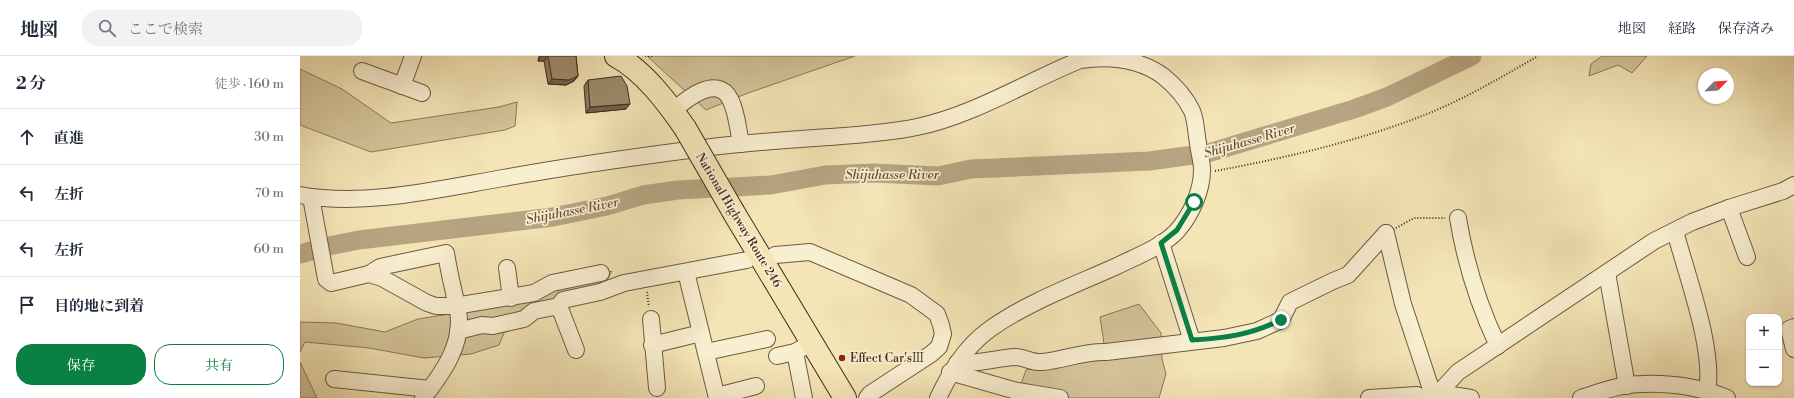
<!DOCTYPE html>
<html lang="ja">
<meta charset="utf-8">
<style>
:root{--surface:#fff;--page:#f2f2f3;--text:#1f2937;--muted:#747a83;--line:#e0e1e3;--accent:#0b8043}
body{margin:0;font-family:"Libre Bodoni","Noto Serif JP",serif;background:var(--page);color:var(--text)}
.controls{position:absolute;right:12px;bottom:12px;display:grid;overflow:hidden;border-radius:8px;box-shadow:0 1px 3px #0004}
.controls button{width:36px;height:36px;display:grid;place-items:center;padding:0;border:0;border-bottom:1px solid var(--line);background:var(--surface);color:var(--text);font:20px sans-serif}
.compass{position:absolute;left:1398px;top:12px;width:36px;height:36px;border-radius:50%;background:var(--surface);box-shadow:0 1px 3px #0004;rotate:65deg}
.stop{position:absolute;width:12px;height:12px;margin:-9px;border:3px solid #0b8043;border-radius:50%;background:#fff}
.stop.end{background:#0b8043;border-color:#fff;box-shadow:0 1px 4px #0008}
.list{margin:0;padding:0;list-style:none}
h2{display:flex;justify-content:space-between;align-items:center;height:52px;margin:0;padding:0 16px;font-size:17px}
h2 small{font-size:13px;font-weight:400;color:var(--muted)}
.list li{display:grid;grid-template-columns:26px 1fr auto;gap:12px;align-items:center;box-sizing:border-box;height:56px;padding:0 16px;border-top:1px solid var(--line)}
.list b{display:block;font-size:15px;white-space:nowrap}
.list em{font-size:13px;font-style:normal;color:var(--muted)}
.actions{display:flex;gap:8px;padding:12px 16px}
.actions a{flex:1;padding:9px 0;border:1px solid var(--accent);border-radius:16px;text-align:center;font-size:14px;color:var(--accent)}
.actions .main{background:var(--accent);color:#fff}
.icon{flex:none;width:22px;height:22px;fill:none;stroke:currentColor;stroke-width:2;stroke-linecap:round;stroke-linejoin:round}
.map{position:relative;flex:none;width:1494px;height:342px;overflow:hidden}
header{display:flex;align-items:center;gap:24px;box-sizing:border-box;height:56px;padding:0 20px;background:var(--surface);border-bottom:1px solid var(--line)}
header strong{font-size:19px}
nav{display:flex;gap:22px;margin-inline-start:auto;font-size:14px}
.search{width:280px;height:36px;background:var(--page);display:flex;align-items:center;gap:10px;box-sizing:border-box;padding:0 14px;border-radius:16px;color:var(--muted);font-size:15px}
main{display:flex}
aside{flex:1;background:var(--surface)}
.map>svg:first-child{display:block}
</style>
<header>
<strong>地図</strong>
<div class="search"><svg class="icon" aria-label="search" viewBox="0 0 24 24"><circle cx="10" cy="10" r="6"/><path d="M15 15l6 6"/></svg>ここで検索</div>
<nav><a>地図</a><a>経路</a><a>保存済み</a></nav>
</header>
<main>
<aside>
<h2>2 分<small>徒歩 · 160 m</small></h2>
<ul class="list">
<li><svg class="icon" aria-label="ahead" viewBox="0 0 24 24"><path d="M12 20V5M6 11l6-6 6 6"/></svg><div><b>直進</b></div><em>30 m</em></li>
<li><svg class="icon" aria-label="left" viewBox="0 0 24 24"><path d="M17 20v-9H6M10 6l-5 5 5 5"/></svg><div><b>左折</b></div><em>70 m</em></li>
<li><svg class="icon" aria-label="left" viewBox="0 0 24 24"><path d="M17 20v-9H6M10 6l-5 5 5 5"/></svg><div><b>左折</b></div><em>60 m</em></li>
<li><svg class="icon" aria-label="arrive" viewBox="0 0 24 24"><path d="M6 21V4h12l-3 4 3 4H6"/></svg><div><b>目的地に到着</b></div></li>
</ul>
<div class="actions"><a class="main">保存</a><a>共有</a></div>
</aside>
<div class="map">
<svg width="1494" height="342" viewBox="0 0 1494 342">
<rect width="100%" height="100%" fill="#f4e5b6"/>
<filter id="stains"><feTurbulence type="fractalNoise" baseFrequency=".005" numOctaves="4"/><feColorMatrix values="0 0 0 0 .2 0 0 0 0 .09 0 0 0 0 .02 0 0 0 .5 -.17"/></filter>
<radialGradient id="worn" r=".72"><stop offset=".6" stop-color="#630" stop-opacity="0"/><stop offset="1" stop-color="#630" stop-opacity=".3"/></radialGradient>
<g fill="#d6c59c" stroke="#8c785c">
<path d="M347,0H555L448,37L406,54Z"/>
<path d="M1302,0H1347L1332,17L1318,9L1289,20L1291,8Z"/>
<path d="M0,13L42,33L91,67L199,51L217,46L215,70L205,74L71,96L0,69Z"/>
<path d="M312,215L303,232L210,263L199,289L171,298L124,302L69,292L5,286L0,296V266L36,267L85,276L118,263L219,247Z"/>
<path d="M839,248L861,277L862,303L866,318L859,342H716L726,314L806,301L800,261Z"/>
<path d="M0,306L17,342H0Z"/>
</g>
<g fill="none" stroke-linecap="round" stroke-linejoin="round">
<path stroke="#b7a582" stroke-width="19" d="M0,198L29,190L59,184L253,161L307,150L343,139L378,134L471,129L525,119L574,117L638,120L671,113L849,105L908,97L1054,53L1087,41L1172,0"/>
<g stroke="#6e5942" stroke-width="18">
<g id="minor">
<path d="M62,15L122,37"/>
<path d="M102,30L113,0"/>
<path d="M373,55C386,43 417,18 430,43C437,56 438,73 441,88"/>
<path d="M0,139C64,151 139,133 203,122C265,111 327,102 389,94C436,87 482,84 529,81C558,79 588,77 617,71C674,59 726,26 780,4C809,0 838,2 863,20C874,29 886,42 892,55C896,64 896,77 898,87C899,96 902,106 902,114C902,135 891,159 877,175C862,191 837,200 817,210C775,229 728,246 690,273C665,291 651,315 638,342"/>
<path d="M11,141L26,223L31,227L69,218L82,222L127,247L136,250H155L234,237L252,227L301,217"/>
<path d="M1429,152L1447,201"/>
<path d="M1158,162C1165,205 1179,250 1198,290"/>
<path d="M1375,175C1386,217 1415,294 1407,335"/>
<path d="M1086,177L1103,248L1134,342"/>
<path d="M861,187L892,285"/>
<path d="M475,199L510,196L611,239L637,258L641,269L643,278L639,291L631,298L570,338L567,342"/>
<path d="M207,212L211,242"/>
<path d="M386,216L417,342"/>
<path d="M1307,217L1327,330"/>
<path d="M69,218L80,211L146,197C149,217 154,236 158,255C164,288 142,318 123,342"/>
<path d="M259,250L276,294"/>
<path d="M351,263L357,332"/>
<path d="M1494,271L1489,273L1494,293"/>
<path d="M158,275L182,269L193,270L224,263L234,255L259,250L263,244L300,236L324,227L447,204"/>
<path d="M352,289L401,277"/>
<path d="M406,296L467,283"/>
<path d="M495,296L504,342"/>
<path d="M477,300L495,296L504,291"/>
<path d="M657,307C672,309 697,302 715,301C724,301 733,307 742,306C764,304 784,295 806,296L924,282L957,275L981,264L990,246L1033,225L1048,219L1086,177"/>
<path d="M650,316L713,334L760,342"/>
<path d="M34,323L130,333"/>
<path d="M1139,337L1171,342"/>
<path d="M417,340L456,330"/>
<path d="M1069,342L1117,339L1123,342"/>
<path d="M1134,342L1158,316L1354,185L1392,166L1429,152L1483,135L1494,129"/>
<path d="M1281,342C1300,336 1321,328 1342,328C1370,327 1400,331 1427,342"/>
</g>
</g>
<g stroke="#412a1c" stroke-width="24">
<g id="highway">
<path d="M316,0C344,15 367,46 385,72"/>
<path d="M434,157L545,342"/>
</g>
</g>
<g stroke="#412a1c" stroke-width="2" stroke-dasharray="1 2" stroke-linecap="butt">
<path d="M345,0H353"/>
<path d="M915,115C985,102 1055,86 1122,60C1163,44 1200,22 1238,0"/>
<path d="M1096,172L1114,162H1145"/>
<path d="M347,236L349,251"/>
</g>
<use href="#minor" stroke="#f8eed0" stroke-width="16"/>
<use href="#highway" stroke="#f4e5b6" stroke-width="22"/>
<g stroke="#412a1c" stroke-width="24" stroke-linecap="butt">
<path id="highway-bridge" d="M385,72L434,157"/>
</g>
<use href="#highway-bridge" stroke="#f4e5b6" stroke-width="22"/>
</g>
<g fill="#88785d" stroke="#412a1c">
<path d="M239,0H276L278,20L274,25L266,29L248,28L244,5H238Z"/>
<path d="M288,24L326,53L286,57L284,30Z"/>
</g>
<g fill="#6f614c" stroke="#412a1c">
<path d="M241,0H248L244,5H238Z"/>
<path d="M278,20L274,25L266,29L248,28L252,23Z"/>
<path d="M330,48L326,53L286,57L290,51Z"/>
</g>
<g fill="#9e8b6c" stroke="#412a1c">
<path d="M248,0H276L278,20L269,24L252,23Z"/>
<path d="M321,20L327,30L330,48L290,51L288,24Z"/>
</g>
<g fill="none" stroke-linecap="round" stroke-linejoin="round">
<path stroke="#0b8043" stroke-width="5" d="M894,146L877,174L861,187L892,284C927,282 949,279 981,264"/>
</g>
<circle fill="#8f2418" stroke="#f8eed0" stroke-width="1.5" cx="542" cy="302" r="4"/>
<g text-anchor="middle" stroke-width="3.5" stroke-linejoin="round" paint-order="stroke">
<g font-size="12" fill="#412a1c" stroke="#f8eed0">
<text transform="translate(439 164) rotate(59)" y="4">National Highway Route 246</text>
</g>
<g font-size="12" fill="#412a1c" stroke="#f8eed0" text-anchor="start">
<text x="550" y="306">Effect Car'sⅢ</text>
</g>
<g font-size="13" font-style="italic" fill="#644f3b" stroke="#f8eed0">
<text transform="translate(949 84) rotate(-16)" y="5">Shijuhasse River</text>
<text x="592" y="123">Shijuhasse River</text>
<text transform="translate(272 154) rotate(-11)" y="5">Shijuhasse River</text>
</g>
</g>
<rect width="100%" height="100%" filter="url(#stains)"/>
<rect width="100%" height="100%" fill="url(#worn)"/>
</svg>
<div class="controls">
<button>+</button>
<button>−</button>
</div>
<svg class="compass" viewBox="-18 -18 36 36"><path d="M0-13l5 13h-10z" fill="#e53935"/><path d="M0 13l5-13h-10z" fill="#747a83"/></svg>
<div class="stop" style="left:894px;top:146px"></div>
<div class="stop end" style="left:981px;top:264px"></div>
</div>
</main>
